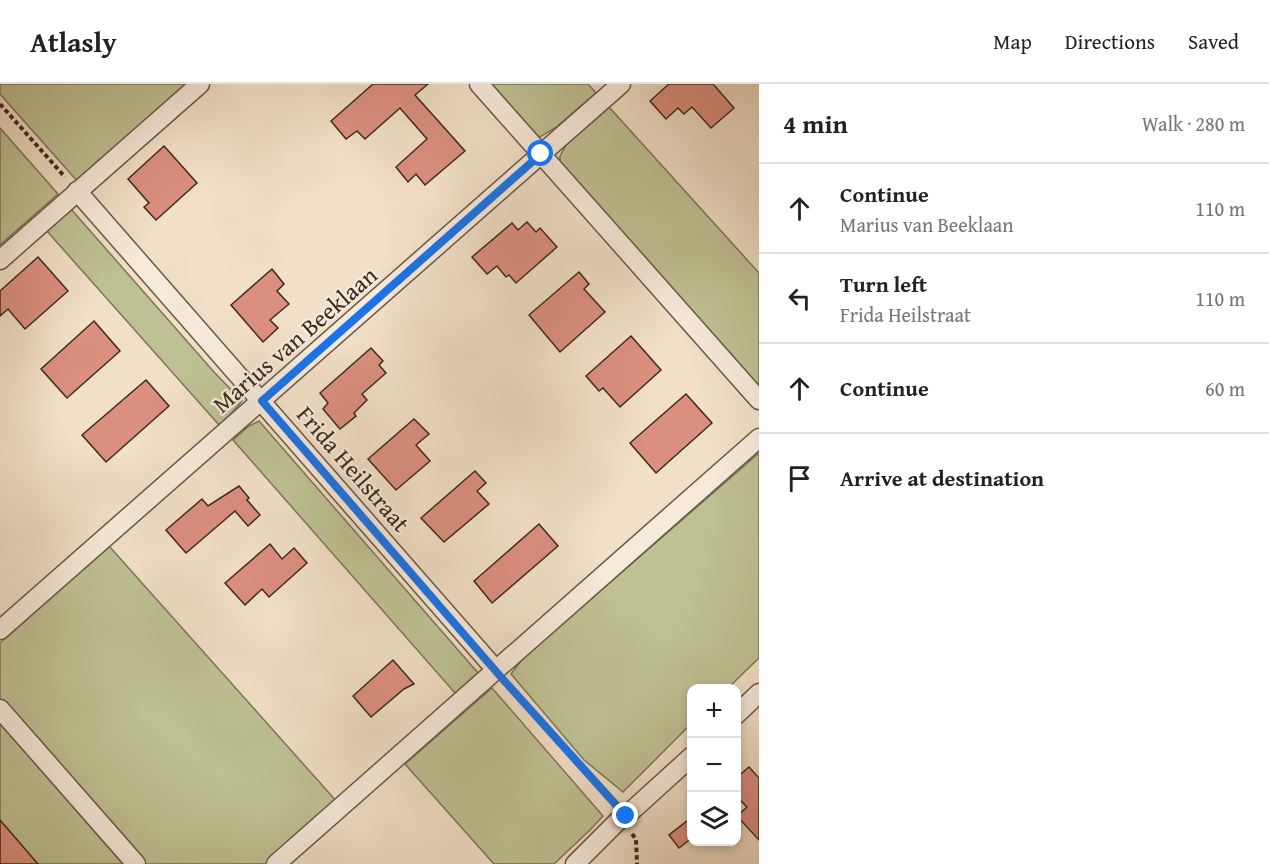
<!DOCTYPE html>
<meta charset="utf-8">
<style>
:root{--surface:#fff;--page:#f6f6f6;--text:#222;--muted:#767676;--line:#e0e0e0}
body{margin:0;font-family:"Gentium Book Plus",serif;background:var(--page);color:var(--text)}
.controls{position:absolute;right:18px;bottom:18px;display:grid;overflow:hidden;border-radius:12px;box-shadow:0 3px 9px #0003}
.controls button{width:54px;height:54px;display:grid;place-items:center;padding:0;border:0;border-bottom:2px solid var(--line);background:var(--surface);color:var(--text);font:30px sans-serif}
.stop{position:absolute;width:18px;height:18px;margin:-14px;border:4px solid #1a73e8;border-radius:50%;background:#fff}
.stop.end{background:#1a73e8;border-color:#fff;box-shadow:0 2px 6px #0008}
.list{margin:0;padding:0;list-style:none}
h2{display:flex;justify-content:space-between;align-items:center;height:78px;margin:0;padding:0 24px;font-size:26px}
h2 small{font-size:20px;font-weight:400;color:var(--muted)}
.list li{display:grid;grid-template-columns:39px 1fr auto;gap:18px;align-items:center;box-sizing:border-box;height:90px;padding:0 24px;border-top:2px solid var(--line)}
.list b{display:block;font-size:22px;white-space:nowrap}
.list p{margin:0;font-size:20px;white-space:nowrap;color:var(--muted)}
.list em{font-size:20px;font-style:normal;color:var(--muted)}
.icon{flex:none;width:33px;height:33px;fill:none;stroke:currentColor;stroke-width:2;stroke-linecap:round;stroke-linejoin:round}
.map{position:relative;flex:none;width:759px;height:780px;overflow:hidden}
header{display:flex;align-items:center;gap:36px;box-sizing:border-box;height:84px;padding:0 30px;background:var(--surface);border-bottom:2px solid var(--line)}
header strong{font-size:28px}
nav{display:flex;gap:33px;margin-inline-start:auto;font-size:21px}
main{display:flex}
aside{flex:1;background:var(--surface)}
.map>svg:first-child{display:block}
</style>
<header>
<strong>Atlasly</strong>
<nav><a>Map</a><a>Directions</a><a>Saved</a></nav>
</header>
<main>
<div class="map">
<svg width="759" height="780" viewBox="0 0 759 780">
<rect width="100%" height="100%" fill="#f1dfc7"/>
<filter id="stains"><feTurbulence type="fractalNoise" baseFrequency=".00333" numOctaves="4"/><feColorMatrix values="0 0 0 0 .2 0 0 0 0 .09 0 0 0 0 .02 0 0 0 .5 -.17"/></filter>
<radialGradient id="worn" r=".72"><stop offset=".6" stop-color="#630" stop-opacity="0"/><stop offset="1" stop-color="#630" stop-opacity=".3"/></radialGradient>
<g fill="#bec193" stroke="#7e7558" stroke-width="1.5">
<path d="M0,0H190L78,98L0,10Z"/>
<path d="M488,0H588L596,9L555,44L540,53L531,49Z"/>
<path d="M609,23L759,189V305L560,81V72L566,61Z"/>
<path d="M0,44L58,110L0,161Z"/>
<path d="M70,124L214,288L242,317L229,332L219,341L46,146Z"/>
<path d="M259,337L478,589L455,609L233,356L249,342Z"/>
<path d="M759,369V574L728,604H692L691,640L623,708L584,676L511,590L523,574Z"/>
<path d="M109,462L338,719L268,780H144L0,617V559Z"/>
<path d="M492,604L603,732L591,745L554,780H494L405,680Z"/>
<path d="M0,639L123,780H0Z"/>
</g>
<g fill="#db8f7f" stroke="#3f291c" stroke-width="1.5">
<path d="M373,0H428L415,11L465,67L425,101L416,90L408,98L396,83L427,55L400,24L365,55L357,47L346,55L331,37Z"/>
<path d="M669,0H713L734,24L711,44L692,23L684,30L678,24L666,35L650,17Z"/>
<path d="M164,62L197,99L156,136L144,123L149,119L128,95Z"/>
<path d="M527,138L536,148L540,144L557,163L516,199L509,191L506,193L497,182L487,190L472,173L512,139L518,146Z"/>
<path d="M38,173L68,207L25,245L8,225L0,232V207Z"/>
<path d="M272,185L284,200L277,207L289,220L270,236L278,244L263,258L231,221Z"/>
<path d="M579,188L589,200L584,205L605,228L560,268L529,231Z"/>
<path d="M94,237L120,267L67,314L41,285Z"/>
<path d="M631,252L661,286L620,323L603,304L599,307L586,292Z"/>
<path d="M371,264L383,277L379,281L386,289L362,310L367,316L354,329L356,332L340,345L323,325L328,319L320,309Z"/>
<path d="M146,296L169,322L106,378L82,351Z"/>
<path d="M686,310L712,339L656,389L630,359Z"/>
<path d="M414,335L429,350L416,361L430,377L396,406L368,375Z"/>
<path d="M475,387L486,399L477,407L489,420L444,458L421,434Z"/>
<path d="M239,402L249,414L247,416L260,431L248,442L235,427L186,469L166,446L202,415L208,422Z"/>
<path d="M539,440L558,462L492,519L474,497Z"/>
<path d="M270,460L282,475L294,464L307,479L269,513L262,505L245,521L225,499Z"/>
<path d="M393,576L414,600L404,605L371,633L353,612Z"/>
<path d="M749,683L759,694V756L737,732L747,723L736,712V694Z"/>
<path d="M692,733V754L679,764L669,751Z"/>
<path d="M0,736L38,780H0Z"/>
</g>
<g fill="none" stroke-linecap="round" stroke-linejoin="round">
<g stroke="#6c5647" stroke-width="21">
<g id="minor">
<path d="M479,0L759,316"/>
<path d="M77,107L496,586"/>
<path d="M0,176L200,0"/>
<path d="M0,546L621,0"/>
<path d="M0,625L136,780"/>
<path d="M736,631L759,609"/>
<path d="M276,780L759,354"/>
<path d="M575,780L620,735L626,732L692,672"/>
</g>
</g>
<g stroke="#3f291c" stroke-width="4" stroke-dasharray="4.5 3" stroke-linecap="butt">
<path d="M0,20L65,93"/>
<path d="M508,601L613,718"/>
<path d="M632,750L636,755L637,780"/>
</g>
<use href="#minor" stroke="#f6eadb" stroke-width="18"/>
</g>
<g fill="none" stroke-linecap="round" stroke-linejoin="round">
<path stroke="#1a73e8" stroke-width="8" d="M541,70L262,317L500,592L626,732"/>
</g>
<g text-anchor="middle" stroke-width="4.5" stroke-linejoin="round" paint-order="stroke">
<g font-size="24" fill="#3f291c" stroke="#f6eadb">
<text transform="translate(295 256) rotate(-41)" y="8">Marius van Beeklaan</text>
<text transform="translate(353 385) rotate(49)" y="8">Frida Heilstraat</text>
</g>
</g>
<rect width="100%" height="100%" filter="url(#stains)"/>
<rect width="100%" height="100%" fill="url(#worn)"/>
</svg>
<div class="controls">
<button>+</button>
<button>−</button>
<button><svg class="icon" aria-label="layers" viewBox="0 0 24 24"><path d="M12 4l9 5-9 5-9-5zM3 14l9 5 9-5"/></svg></button>
</div>
<div class="stop" style="left:541px;top:70px"></div>
<div class="stop end" style="left:626px;top:732px"></div>
</div>
<aside>
<h2>4 min<small>Walk · 280 m</small></h2>
<ul class="list">
<li><svg class="icon" aria-label="ahead" viewBox="0 0 24 24"><path d="M12 20V5M6 11l6-6 6 6"/></svg><div><b>Continue</b><p>Marius van Beeklaan</p></div><em>110 m</em></li>
<li><svg class="icon" aria-label="left" viewBox="0 0 24 24"><path d="M17 20v-9H6M10 6l-5 5 5 5"/></svg><div><b>Turn left</b><p>Frida Heilstraat</p></div><em>110 m</em></li>
<li><svg class="icon" aria-label="ahead" viewBox="0 0 24 24"><path d="M12 20V5M6 11l6-6 6 6"/></svg><div><b>Continue</b></div><em>60 m</em></li>
<li><svg class="icon" aria-label="arrive" viewBox="0 0 24 24"><path d="M6 21V4h12l-3 4 3 4H6"/></svg><div><b>Arrive at destination</b></div></li>
</ul>
</aside>
</main>
